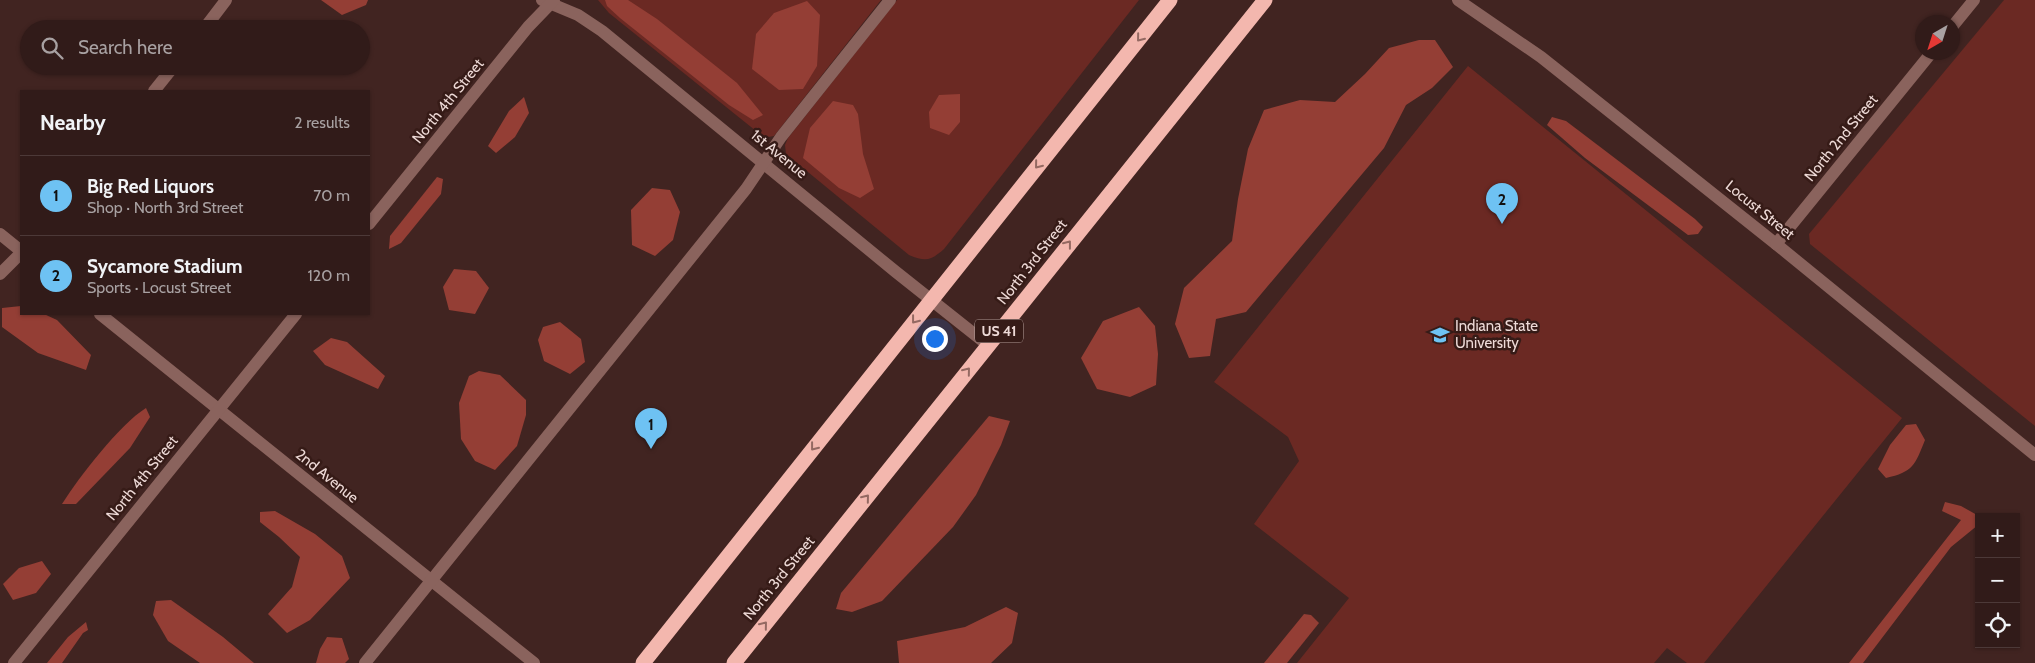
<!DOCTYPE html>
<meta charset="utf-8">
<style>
:root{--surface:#311b19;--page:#392422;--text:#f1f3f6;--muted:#a8a1a2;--line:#4c3938;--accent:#6ec2f3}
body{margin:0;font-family:Cabin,sans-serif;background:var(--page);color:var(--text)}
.controls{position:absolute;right:15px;bottom:15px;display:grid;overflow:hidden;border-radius:0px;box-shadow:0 1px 4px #0004}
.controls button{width:45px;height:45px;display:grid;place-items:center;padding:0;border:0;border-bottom:1px solid var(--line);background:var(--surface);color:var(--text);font:25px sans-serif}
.compass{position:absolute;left:1915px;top:15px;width:45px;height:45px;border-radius:50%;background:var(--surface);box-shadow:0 1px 4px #0004;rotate:219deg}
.you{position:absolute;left:934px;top:338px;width:18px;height:18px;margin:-12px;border:4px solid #fff;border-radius:50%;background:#1a73e8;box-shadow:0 0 0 8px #1a73e833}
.badge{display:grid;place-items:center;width:32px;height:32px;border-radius:50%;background:var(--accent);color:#111;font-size:16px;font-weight:700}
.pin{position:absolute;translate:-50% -41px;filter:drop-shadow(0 1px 2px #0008)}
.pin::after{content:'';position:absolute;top:26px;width:18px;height:15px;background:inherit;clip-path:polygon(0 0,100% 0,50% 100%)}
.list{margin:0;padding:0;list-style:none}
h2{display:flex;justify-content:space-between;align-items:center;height:65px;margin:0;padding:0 20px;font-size:21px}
h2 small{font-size:16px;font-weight:400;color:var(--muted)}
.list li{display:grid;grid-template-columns:32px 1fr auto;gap:15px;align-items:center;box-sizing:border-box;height:80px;padding:0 20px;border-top:1px solid var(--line)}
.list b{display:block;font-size:19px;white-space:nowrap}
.list p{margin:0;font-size:16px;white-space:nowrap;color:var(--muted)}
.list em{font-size:16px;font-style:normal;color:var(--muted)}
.icon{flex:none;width:28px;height:28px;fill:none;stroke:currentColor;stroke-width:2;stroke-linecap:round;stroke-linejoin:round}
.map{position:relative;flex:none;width:2035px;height:663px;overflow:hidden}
.search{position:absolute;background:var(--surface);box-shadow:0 1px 4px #0004;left:20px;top:20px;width:350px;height:55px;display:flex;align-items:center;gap:12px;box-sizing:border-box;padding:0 18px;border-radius:28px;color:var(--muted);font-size:19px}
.panel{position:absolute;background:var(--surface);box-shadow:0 1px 4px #0004;left:20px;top:90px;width:350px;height:225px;border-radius:0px}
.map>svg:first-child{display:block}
</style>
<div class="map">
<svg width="2035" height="663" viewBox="0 0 2035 663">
<rect width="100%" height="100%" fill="#412421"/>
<g fill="#6b2923">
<path d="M598,0H881L774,136L768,137L761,135L609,13Z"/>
<path d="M897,0H1139L944,249C930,261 926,262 909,255L786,154L785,145L788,138Z"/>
<path d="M2004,0H2035V426L1810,244L1809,234Z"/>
<path d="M1468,66L1902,418L1704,663H1687L1667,648L1654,663H1297L1349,598L1254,524L1299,461L1288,437L1214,382Z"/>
</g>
<g fill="#943e35">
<path d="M321,0H368L366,5L342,15Z"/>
<path d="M605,0H628L657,19L737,83L763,115L753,120L729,105L620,18L607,6Z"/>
<path d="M807,1L820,15L817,66L803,89L779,90L752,69L756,34L774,13Z"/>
<path d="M1419,40H1435L1453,67L1432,88L1406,105L1384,148L1246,312L1216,319L1210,356L1189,358L1175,324L1184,288L1232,241L1238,199L1248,149L1264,110L1300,100L1335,102L1365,74L1389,48Z"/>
<path d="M960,94V122L949,135L930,128L929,112L939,95Z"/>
<path d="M524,97L529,113L515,137L496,153L488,146L509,111Z"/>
<path d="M833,101L853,105L858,114L863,154L874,189L860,198L839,188L803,158L810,128Z"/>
<path d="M1552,117L1566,121L1695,219L1703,227L1698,234L1688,235L1585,158L1547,125Z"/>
<path d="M437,177L443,179L441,194L401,243L389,249L390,236Z"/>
<path d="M652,188L670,190L680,212L673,240L655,256L632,245L631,210Z"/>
<path d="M454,269L476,271L489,288L475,314L449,310L443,287Z"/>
<path d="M21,306V314H44L57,320L91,355L86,370L38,353L2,327V308Z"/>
<path d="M1139,307L1155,326L1158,354L1156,385L1130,397L1097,389L1081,358L1103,321Z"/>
<path d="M560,322L581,339L585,362L570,374L544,361L538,340L543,327Z"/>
<path d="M331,338L347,342L385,376L378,389L325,365L313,351Z"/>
<path d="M479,371L500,375L526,400V415L517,446L495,470L475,461L461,439L459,403L469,376Z"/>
<path d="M146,408L150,417L130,448L76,504H62C79,477 120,424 146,408Z"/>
<path d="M989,416L1010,421L1001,445L976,495L953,527L882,601L852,612L836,609L841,593Z"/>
<path d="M1916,424L1925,440C1915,465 1913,472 1886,478L1878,469L1890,445L1906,425Z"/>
<path d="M1945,502L1961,506L1977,515L1978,525L1951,547L1863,663H1849L1961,520L1942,511Z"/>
<path d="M275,511L315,534L342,556L350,578L310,620L287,633L268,614L292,587L300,557L279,537L260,522V512Z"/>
<path d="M42,561L51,574L36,593L13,600L3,584L19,568Z"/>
<path d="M171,600L223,637L254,663H200L168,641L153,615L156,601Z"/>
<path d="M1006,607L1018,613L1012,643L991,663H899L897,641L965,627Z"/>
<path d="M1304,614L1311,615L1319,623L1287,663H1264Z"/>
<path d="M86,622L88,630L83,633L62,663H47L68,637Z"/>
<path d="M327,637L342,638L349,659L345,663H316L320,649Z"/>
</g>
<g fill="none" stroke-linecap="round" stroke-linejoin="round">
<g stroke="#8a635d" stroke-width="12">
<path d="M542,0L578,15L602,31L896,272L988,345"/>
<path d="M1458,0L1541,57L1776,244L2035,455"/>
<path d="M1952,27L1974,0"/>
<path d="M204,29L226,0"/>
<path d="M154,91L174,66"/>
<path d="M369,224L528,27L554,0"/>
<path d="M0,234L21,251"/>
<path d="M1776,244L1932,52"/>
<path d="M0,274L21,253"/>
<path d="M100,314L534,663"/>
<path d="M14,663L296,314"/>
<path d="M365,663L746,189L781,137L890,0"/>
</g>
<g stroke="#f3b7ae" stroke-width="15">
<path d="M643,663L1170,0"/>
<path d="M734,663L1265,0"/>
</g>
</g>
<defs><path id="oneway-chevron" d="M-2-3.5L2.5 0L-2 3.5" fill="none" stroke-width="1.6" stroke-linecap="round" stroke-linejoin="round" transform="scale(1.25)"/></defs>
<g stroke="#946962">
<use href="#oneway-chevron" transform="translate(1140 38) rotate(129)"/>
<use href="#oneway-chevron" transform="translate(1038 165) rotate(129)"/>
<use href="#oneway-chevron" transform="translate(1068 244) rotate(-52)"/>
<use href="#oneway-chevron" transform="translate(915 320) rotate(128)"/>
<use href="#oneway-chevron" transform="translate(967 371) rotate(-51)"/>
<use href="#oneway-chevron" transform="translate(814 447) rotate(128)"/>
<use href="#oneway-chevron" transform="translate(866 498) rotate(-51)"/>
<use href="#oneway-chevron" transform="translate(764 625) rotate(-51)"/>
</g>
<defs>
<g id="university-bare" transform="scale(1.5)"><path d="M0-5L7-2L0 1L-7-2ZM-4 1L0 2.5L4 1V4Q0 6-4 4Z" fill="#6ec2f3" stroke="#361b17" stroke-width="2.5" paint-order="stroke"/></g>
</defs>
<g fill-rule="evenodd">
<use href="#university-bare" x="1440" y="335"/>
</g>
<g text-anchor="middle" stroke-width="5" stroke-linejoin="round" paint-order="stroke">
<rect fill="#361b17" stroke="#b7a19d" stroke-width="1" x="975" y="319.5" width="48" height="23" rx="4"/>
<g font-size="14" font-weight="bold" fill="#eedad7">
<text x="999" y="336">US 41</text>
</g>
<g font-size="15" fill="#eedad7" stroke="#361b17">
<text transform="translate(448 101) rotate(-51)" y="5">North 4th Street</text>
<text transform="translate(1841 138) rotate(-51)" y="5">North 2nd Street</text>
<text transform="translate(779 154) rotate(39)" y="5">1st Avenue</text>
<text transform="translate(1760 210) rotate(39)" y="5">Locust Street</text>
<text transform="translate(1032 262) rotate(-52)" y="5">North 3rd Street</text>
<text transform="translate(327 476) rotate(39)" y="5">2nd Avenue</text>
<text transform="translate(142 478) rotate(-51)" y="5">North 4th Street</text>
<text transform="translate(779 578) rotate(-51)" y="5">North 3rd Street</text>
</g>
<g font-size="15" fill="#eedad7" stroke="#361b17" text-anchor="start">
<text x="1455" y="331">Indiana State<tspan x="1455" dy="17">University</tspan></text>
</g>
</g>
</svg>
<div class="controls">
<button>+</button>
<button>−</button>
<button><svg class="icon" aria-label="locate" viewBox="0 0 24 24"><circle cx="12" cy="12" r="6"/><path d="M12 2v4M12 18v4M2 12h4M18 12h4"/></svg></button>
</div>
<svg class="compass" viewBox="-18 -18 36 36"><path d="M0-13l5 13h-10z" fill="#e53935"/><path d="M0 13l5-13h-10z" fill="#a8a1a2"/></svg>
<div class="you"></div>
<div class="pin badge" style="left:651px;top:449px">1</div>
<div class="pin badge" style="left:1502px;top:224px">2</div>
<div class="search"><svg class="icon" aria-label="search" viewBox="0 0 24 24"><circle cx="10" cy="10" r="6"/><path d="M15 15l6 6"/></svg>Search here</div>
<section class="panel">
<h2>Nearby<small>2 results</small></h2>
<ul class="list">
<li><span class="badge">1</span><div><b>Big Red Liquors</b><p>Shop · North 3rd Street</p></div><em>70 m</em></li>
<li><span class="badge">2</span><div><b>Sycamore Stadium</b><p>Sports · Locust Street</p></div><em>120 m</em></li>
</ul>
</section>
</div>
